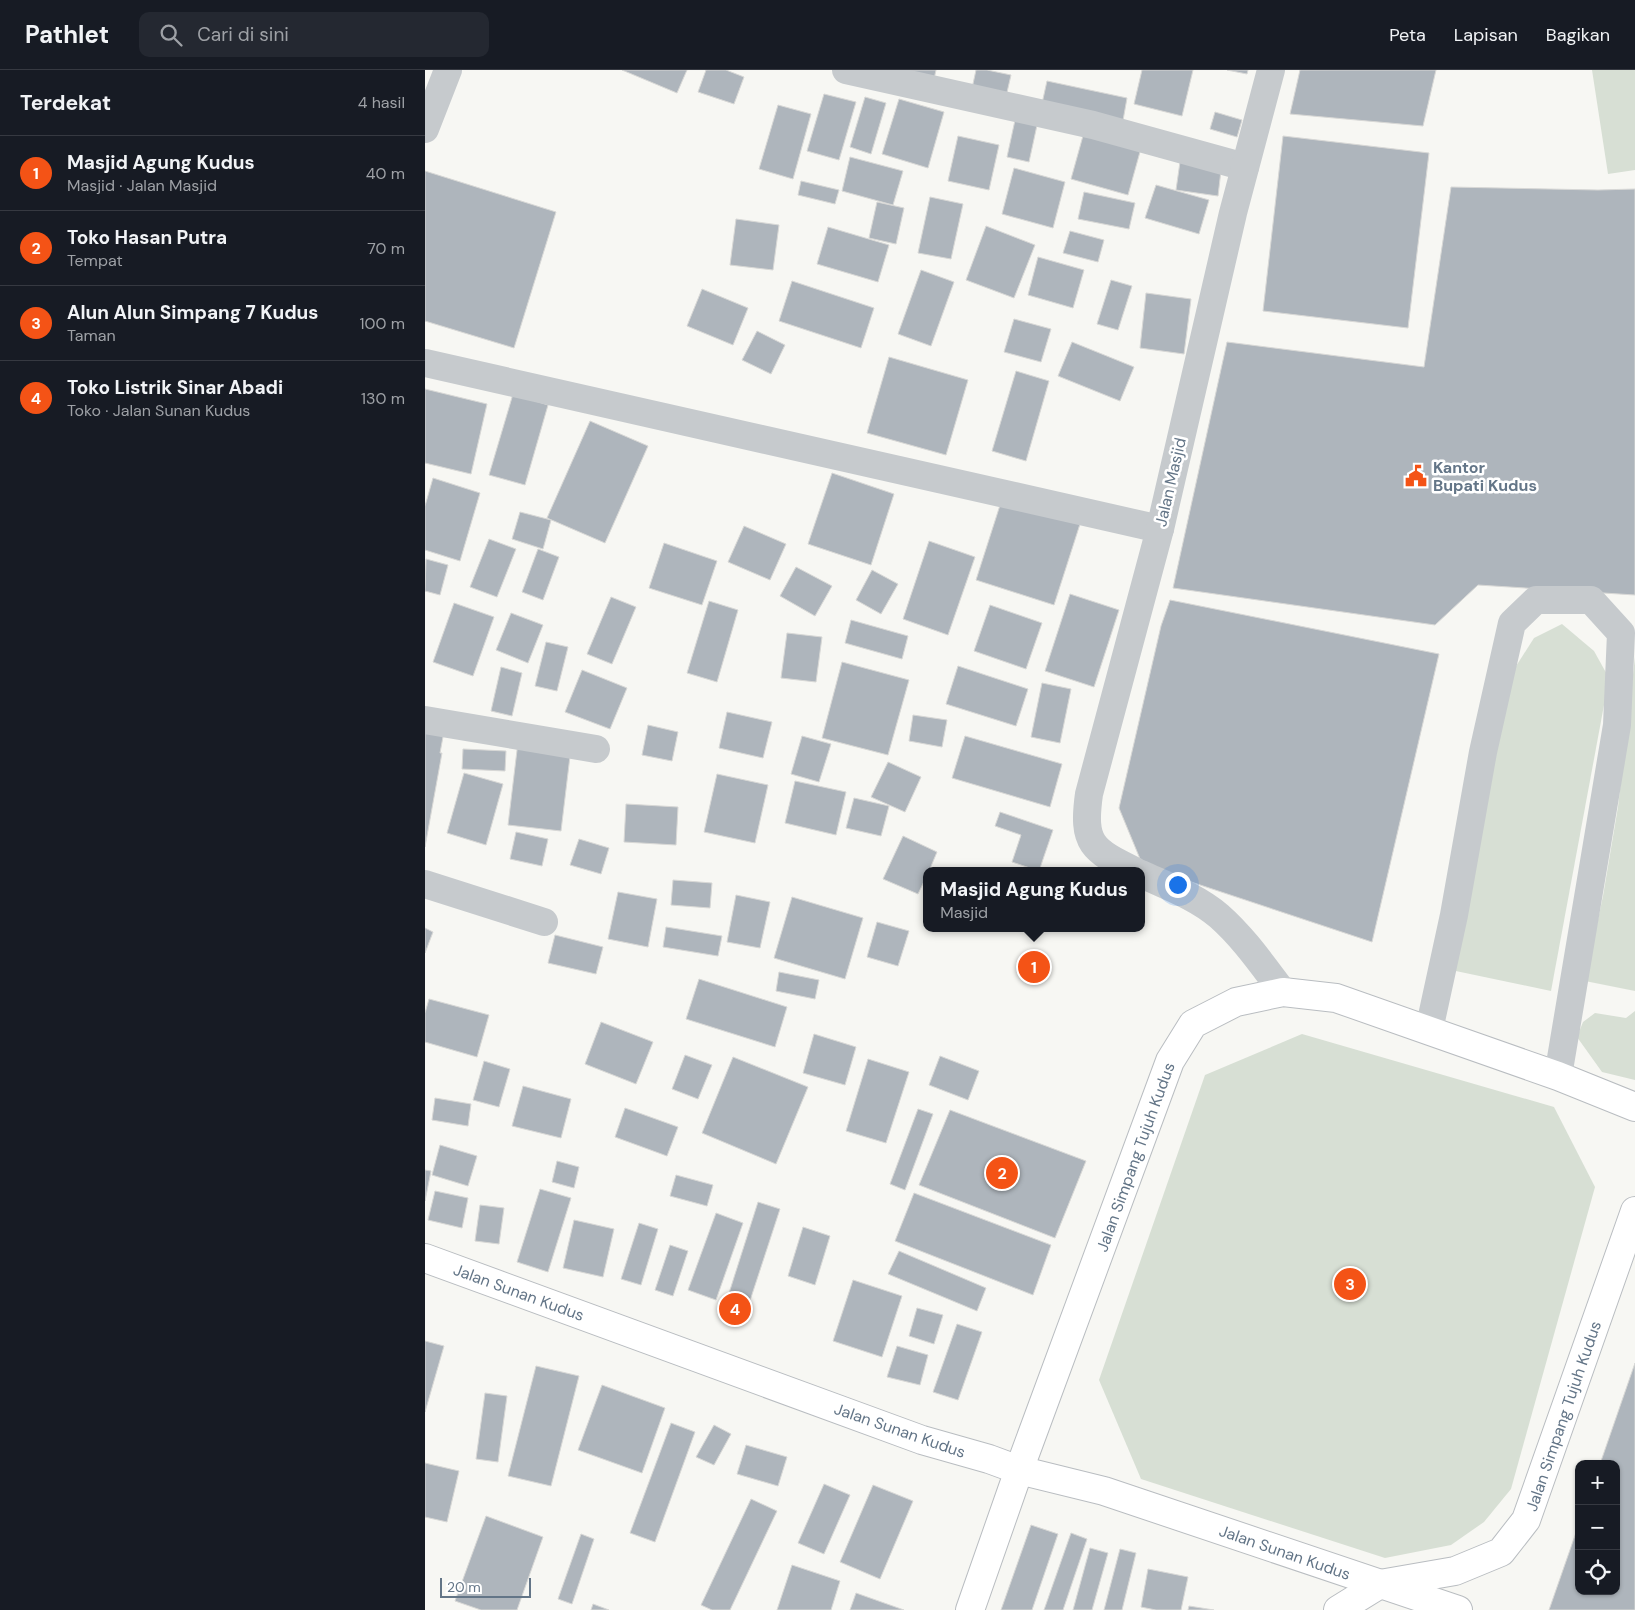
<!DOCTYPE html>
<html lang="id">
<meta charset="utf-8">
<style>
:root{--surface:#171b24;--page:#242831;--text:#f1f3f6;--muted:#9ea1a6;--line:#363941;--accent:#f45316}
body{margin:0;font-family:"DM Sans",sans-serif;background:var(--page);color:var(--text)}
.controls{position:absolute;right:15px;bottom:15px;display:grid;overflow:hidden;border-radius:10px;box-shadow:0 1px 4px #0004}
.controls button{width:45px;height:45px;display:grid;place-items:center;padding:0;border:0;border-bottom:1px solid var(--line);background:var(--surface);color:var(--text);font:25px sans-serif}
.scale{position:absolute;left:15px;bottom:12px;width:91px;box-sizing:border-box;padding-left:5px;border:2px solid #637587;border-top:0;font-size:14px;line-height:18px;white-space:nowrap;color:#637587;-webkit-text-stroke:4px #fff;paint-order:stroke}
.you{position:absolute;left:752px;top:814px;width:18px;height:18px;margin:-12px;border:4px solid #fff;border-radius:50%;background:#1a73e8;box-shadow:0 0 0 8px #1a73e833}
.badge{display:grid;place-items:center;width:32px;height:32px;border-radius:50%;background:var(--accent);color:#fff;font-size:16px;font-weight:700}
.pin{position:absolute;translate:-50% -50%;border:2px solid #fff;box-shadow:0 1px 5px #0006}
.popup{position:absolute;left:498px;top:797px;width:222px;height:65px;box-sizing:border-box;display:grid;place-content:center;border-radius:10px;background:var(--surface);filter:drop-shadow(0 1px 4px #0005);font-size:16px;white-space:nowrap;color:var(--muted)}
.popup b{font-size:19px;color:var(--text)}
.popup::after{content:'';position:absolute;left:50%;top:100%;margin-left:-10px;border:10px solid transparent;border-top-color:var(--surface)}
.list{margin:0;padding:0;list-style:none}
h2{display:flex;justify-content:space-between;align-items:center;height:65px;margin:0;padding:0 20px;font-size:21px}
h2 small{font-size:16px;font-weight:400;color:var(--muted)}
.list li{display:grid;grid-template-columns:32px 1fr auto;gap:15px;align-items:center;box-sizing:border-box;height:75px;padding:0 20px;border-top:1px solid var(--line)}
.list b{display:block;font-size:19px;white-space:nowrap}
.list p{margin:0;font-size:16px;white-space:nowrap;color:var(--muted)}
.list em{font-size:16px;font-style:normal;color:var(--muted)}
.icon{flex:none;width:28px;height:28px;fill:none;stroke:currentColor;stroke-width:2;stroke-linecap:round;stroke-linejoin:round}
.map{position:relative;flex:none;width:1210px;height:1540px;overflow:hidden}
header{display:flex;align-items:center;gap:30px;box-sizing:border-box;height:70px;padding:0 25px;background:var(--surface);border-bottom:1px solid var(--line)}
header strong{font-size:24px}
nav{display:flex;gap:28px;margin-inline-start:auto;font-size:18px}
.search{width:350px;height:45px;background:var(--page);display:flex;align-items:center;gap:12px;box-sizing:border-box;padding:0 18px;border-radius:10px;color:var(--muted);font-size:19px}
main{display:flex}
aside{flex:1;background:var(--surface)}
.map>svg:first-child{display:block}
</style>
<header>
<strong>Pathlet</strong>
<div class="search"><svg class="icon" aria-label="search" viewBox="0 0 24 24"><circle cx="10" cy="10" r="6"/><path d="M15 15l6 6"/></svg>Cari di sini</div>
<nav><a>Peta</a><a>Lapisan</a><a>Bagikan</a></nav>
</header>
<main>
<aside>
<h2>Terdekat<small>4 hasil</small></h2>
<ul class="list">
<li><span class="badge">1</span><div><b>Masjid Agung Kudus</b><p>Masjid · Jalan Masjid</p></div><em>40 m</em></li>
<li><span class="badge">2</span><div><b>Toko Hasan Putra</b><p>Tempat</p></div><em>70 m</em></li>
<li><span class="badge">3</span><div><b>Alun Alun Simpang 7 Kudus</b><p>Taman</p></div><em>100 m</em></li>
<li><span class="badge">4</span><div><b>Toko Listrik Sinar Abadi</b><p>Toko · Jalan Sunan Kudus</p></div><em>130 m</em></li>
</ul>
</aside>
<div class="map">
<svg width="1210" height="1540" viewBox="0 0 1210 1540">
<rect width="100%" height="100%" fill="#f7f7f3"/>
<g fill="#d7dfd4">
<path d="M1167,0H1210V100L1183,104Z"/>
<path d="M1137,554L1169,581L1184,608L1126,921L1026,900L1086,604L1109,568Z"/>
<path d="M1210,587V921L1160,911L1178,826L1193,737Z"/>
<path d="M1210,941V1010L1177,1002L1152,967L1158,952L1170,943L1201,948Z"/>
<path d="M877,964L1129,1037L1170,1117L1086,1419L1059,1452L1026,1475L960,1488L716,1409L674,1310L780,1005Z"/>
</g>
<g fill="#aeb5bc" stroke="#d8d8d6">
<path d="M197,0H262L252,23Z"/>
<path d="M281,0H301L319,7L309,34L273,22Z"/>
<path d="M475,0H511L508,14Z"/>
<path d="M551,0H562L586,5L580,31L546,23Z"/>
<path d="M717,0H768L757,46L709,34Z"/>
<path d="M802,0H823L822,4Z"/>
<path d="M875,0H1011L998,56L865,44Z"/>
<path d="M622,11L702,28L697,56L616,38Z"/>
<path d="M399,24L431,32L414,90L382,81Z"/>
<path d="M440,27L461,33L446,84L425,77Z"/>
<path d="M474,29L519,42L503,98L457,84Z"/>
<path d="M353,35L386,44L368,109L334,99Z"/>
<path d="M592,41L614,46L604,92L582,87Z"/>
<path d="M790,42L817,50L812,67L785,59Z"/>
<path d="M661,55L718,71L703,125L646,109Z"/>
<path d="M533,66L574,75L564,120L523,111Z"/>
<path d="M858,66L1004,83L983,258L838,241Z"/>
<path d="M756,85L797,92L793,126L751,120Z"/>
<path d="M425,87L478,101L468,135L417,121Z"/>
<path d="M589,98L640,112L628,158L577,144Z"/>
<path d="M0,101L131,142L89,278L0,251Z"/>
<path d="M376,111L414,120L410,134L373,125Z"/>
<path d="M731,115L784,130L774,164L720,148Z"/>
<path d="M1026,117L1173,120L1210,119V525L1053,515L1010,555L748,518L802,272L999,297Z"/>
<path d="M659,122L710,133L704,159L653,149Z"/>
<path d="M505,127L538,134L526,189L493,183Z"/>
<path d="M452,132L479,138L471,174L444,168Z"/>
<path d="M311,149L354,155L348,200L305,195Z"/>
<path d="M561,156L610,175L589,228L541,210Z"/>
<path d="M403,157L464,175L453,212L392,194Z"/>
<path d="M645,161L679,170L673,192L638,183Z"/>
<path d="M613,187L659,200L648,238L603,225Z"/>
<path d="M496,200L529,212L506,276L473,264Z"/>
<path d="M686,210L707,216L693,260L672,254Z"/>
<path d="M367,211L449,238L436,278L354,251Z"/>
<path d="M277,219L323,238L308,275L262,256Z"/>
<path d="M721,223L766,229L759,284L715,278Z"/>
<path d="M589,249L626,259L616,292L579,282Z"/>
<path d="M332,261L360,275L346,304L317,290Z"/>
<path d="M647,272L709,297L695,331L633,306Z"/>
<path d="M464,287L543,310L521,385L442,363Z"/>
<path d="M591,301L624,311L601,391L567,381Z"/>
<path d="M0,319L62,334L46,404L0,393Z"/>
<path d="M88,324L123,335L100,415L64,405Z"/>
<path d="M165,351L223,376L180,473L122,448Z"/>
<path d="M407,403L469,424L446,495L383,474Z"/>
<path d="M8,408L55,423L35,491L0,480V436Z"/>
<path d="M577,429L655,454L629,535L551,510Z"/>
<path d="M95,442L126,450L118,479L87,469Z"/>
<path d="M319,456L361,474L345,510L303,492Z"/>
<path d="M64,469L91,479L72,527L45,517Z"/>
<path d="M504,471L550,487L523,565L478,549Z"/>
<path d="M239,473L292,491L277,535L224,518Z"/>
<path d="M113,479L134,487L118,530L97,522Z"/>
<path d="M1,489L23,495L15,525L0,521Z"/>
<path d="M371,497L407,516L390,546L355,526Z"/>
<path d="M447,500L473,514L456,544L431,530Z"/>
<path d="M645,524L694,540L669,617L620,601Z"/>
<path d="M186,527L211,537L187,594L162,584Z"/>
<path d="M745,530L1014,584L947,872L718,796L694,738L736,556Z"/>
<path d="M284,531L313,540L292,612L262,603Z"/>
<path d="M29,533L69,547L48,606L8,592Z"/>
<path d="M565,535L617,553L601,599L549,581Z"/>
<path d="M86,543L118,555L103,593L71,580Z"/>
<path d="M426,550L483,566L477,589L420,573Z"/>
<path d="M362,563L397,567L391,612L356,608Z"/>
<path d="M121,572L143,577L132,621L110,616Z"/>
<path d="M417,592L484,610L463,685L397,668Z"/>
<path d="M533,596L603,619L591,656L521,634Z"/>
<path d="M76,597L97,603L87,646L66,641Z"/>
<path d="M157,600L202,618L185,659L140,642Z"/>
<path d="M617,613L646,619L635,673L606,667Z"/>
<path d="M302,642L347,652L338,688L294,678Z"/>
<path d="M488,645L522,650L517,677L484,671Z"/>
<path d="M0,653L20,656L15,683H17L0,777Z"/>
<path d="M223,655L253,662L247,691L217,685Z"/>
<path d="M377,666L406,674L394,712L366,704Z"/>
<path d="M540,666L637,694L625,737L527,708Z"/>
<path d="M93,672L146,678L136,761L83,755Z"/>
<path d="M38,679L81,681L80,701L37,699Z"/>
<path d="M463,692L496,707L480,742L446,727Z"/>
<path d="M39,703L78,714L61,775L22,763Z"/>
<path d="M292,704L343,715L330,773L279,762Z"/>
<path d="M370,711L421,722L411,765L360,753Z"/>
<path d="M429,728L464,736L456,766L421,758Z"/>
<path d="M201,734L253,737L251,775L199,772Z"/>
<path d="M575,742L628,760L614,801L587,792L596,765L570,756Z"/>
<path d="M91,762L123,769L117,796L85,789Z"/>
<path d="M478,766L512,782L504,801H502V805L493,824L458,809Z"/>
<path d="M154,769L184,778L176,804L145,795Z"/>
<path d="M248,810L287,813L285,838L246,835Z"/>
<path d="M193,822L232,829L223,877L183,869Z"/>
<path d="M311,825L345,832L335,878L302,872Z"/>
<path d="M367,827L438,848L420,909L349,888Z"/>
<path d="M452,852L484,861L473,896L442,887Z"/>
<path d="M241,857L297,866L293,886L238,877Z"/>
<path d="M0,858L8,862L0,883Z"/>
<path d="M130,865L178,877L171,904L123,893Z"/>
<path d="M354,902L394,910L390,929L351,921Z"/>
<path d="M274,909L362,937L350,977L261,949Z"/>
<path d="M4,929L64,945L52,987L0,972V943Z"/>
<path d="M176,952L228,972L211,1014L160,994Z"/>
<path d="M389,964L431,977L420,1015L378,1003Z"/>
<path d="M260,985L287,995L273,1029L247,1019Z"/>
<path d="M515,986L554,1001L543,1030L504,1015Z"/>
<path d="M308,987L383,1017L351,1094L277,1063Z"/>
<path d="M443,989L484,1002L461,1073L421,1061Z"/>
<path d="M59,991L85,999L74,1037L48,1030Z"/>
<path d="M98,1016L146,1029L136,1068L87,1056Z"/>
<path d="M10,1028L46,1034L43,1056L7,1050Z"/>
<path d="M200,1038L253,1057L242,1086L190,1067Z"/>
<path d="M493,1039L508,1044L480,1120L465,1114Z"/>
<path d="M525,1040L661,1091L630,1168L494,1115Z"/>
<path d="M15,1075L52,1086L43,1116L7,1105Z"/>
<path d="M132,1091L154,1097L149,1118L127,1112Z"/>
<path d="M0,1100L6,1101L0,1131Z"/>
<path d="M251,1105L288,1115L282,1136L245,1126Z"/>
<path d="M115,1119L146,1128L123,1202L92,1192Z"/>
<path d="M10,1121L43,1128L37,1158L3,1150Z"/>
<path d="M489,1123L626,1175L608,1225L470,1171Z"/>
<path d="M333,1132L355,1139L319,1249L298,1242Z"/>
<path d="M55,1135L79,1138L74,1174L50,1171Z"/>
<path d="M291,1143L318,1153L291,1230L263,1220Z"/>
<path d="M149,1150L189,1159L178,1207L138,1198Z"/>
<path d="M214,1153L233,1159L216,1215L196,1209Z"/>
<path d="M378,1157L405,1166L390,1215L363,1206Z"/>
<path d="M245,1175L263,1181L248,1226L230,1220Z"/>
<path d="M474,1181L561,1218L552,1241L463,1204Z"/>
<path d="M428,1210L477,1226L457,1287L408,1271Z"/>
<path d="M492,1238L518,1245L509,1274L484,1266Z"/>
<path d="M532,1254L557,1262L533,1330L508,1322Z"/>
<path d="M0,1271L19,1276L0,1342Z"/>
<path d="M472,1276L503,1285L495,1315L462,1307Z"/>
<path d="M1210,1293V1540H1124L1154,1454V1521H1191V1394H1175Z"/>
<path d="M111,1296L154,1306L126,1416L83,1406Z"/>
<path d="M177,1315L240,1338L217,1403L153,1380Z"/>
<path d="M60,1323L82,1326L73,1392L51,1389Z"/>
<path d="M246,1353L270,1362L230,1472L205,1463Z"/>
<path d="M289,1355L306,1364L289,1395L271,1387Z"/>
<path d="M321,1375L362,1387L353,1416L312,1404Z"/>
<path d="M0,1393L34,1401L22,1452L0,1447Z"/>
<path d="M399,1414L425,1425L399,1484L373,1473Z"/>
<path d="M448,1415L488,1431L455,1509L415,1492Z"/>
<path d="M326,1429L352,1441L305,1540H287L276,1535Z"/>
<path d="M61,1446L118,1467L92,1540H56L30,1531Z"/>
<path d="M606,1455L633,1464L607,1540H576Z"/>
<path d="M646,1463L662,1469L638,1540H619Z"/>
<path d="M156,1464L169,1469L147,1534L133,1529Z"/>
<path d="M665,1478L683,1483L667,1540H648Z"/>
<path d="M695,1479L711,1483L697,1540H679Z"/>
<path d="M367,1495L415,1511L406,1540H352Z"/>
<path d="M723,1499L763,1507L756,1540H731L716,1537Z"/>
<path d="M431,1523L479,1540H425Z"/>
<path d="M168,1534L184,1540H166Z"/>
<path d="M764,1536L789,1540H763Z"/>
</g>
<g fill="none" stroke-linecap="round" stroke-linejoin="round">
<g stroke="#b9bdc1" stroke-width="30">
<g id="major">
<path d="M0,1188L497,1370L564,1389L594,1400L679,1421L1033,1540"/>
<path d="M545,1540L594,1400L745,991L768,954L811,932L858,922L911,928L1133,1006L1210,1037"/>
<path d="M913,1540L955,1514L1030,1501L1076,1482L1101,1450L1210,1141"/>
</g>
</g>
<g stroke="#c6cacd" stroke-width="28">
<path d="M421,0L668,55L820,97"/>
<path d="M0,59L23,0"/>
<path d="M0,293L735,459"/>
<path d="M0,650L171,679"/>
<path d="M710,801C667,780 657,774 664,724L735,459L808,143L846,0"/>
<path d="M716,804C742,816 772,827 794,846C819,868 838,896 858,922"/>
<path d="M0,814L119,852"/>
<path d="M1004,960L1029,845L1058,682L1087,553L1111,530H1166L1196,563L1192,655L1133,1006"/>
</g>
<use href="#major" stroke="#fff" stroke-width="28"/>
</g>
<defs>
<g id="civic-bare" transform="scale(1.725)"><path d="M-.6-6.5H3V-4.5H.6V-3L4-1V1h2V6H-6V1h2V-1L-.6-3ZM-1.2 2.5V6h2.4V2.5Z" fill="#f45316" stroke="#fff" stroke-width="2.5" paint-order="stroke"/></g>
</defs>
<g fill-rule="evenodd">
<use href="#civic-bare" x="991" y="406"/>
</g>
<g text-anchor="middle" stroke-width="5" stroke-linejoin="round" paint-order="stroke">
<g font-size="16" font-weight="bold" fill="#637587" stroke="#fff" text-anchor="start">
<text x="1008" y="403">Kantor<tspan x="1008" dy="18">Bupati Kudus</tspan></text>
</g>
<g font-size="16" fill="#637587" stroke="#fff">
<text transform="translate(745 412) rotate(-77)" y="6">Jalan Masjid</text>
<text transform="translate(710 1087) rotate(-70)" y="6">Jalan Simpang Tujuh Kudus</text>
<text transform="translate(94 1222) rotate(20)" y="6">Jalan Sunan Kudus</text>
<text transform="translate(1138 1346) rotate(-71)" y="6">Jalan Simpang Tujuh Kudus</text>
<text transform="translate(475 1360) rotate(19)" y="6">Jalan Sunan Kudus</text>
<text transform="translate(860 1482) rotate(19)" y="6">Jalan Sunan Kudus</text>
</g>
</g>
</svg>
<div class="controls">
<button>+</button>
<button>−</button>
<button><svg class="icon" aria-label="locate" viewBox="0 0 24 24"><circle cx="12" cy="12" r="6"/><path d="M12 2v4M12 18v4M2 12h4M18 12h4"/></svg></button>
</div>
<div class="scale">20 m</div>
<div class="you"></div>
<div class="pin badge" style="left:609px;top:897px">1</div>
<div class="popup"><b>Masjid Agung Kudus</b>Masjid</div>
<div class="pin badge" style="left:577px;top:1103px">2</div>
<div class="pin badge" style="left:925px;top:1214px">3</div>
<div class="pin badge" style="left:310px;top:1239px">4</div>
</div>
</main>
